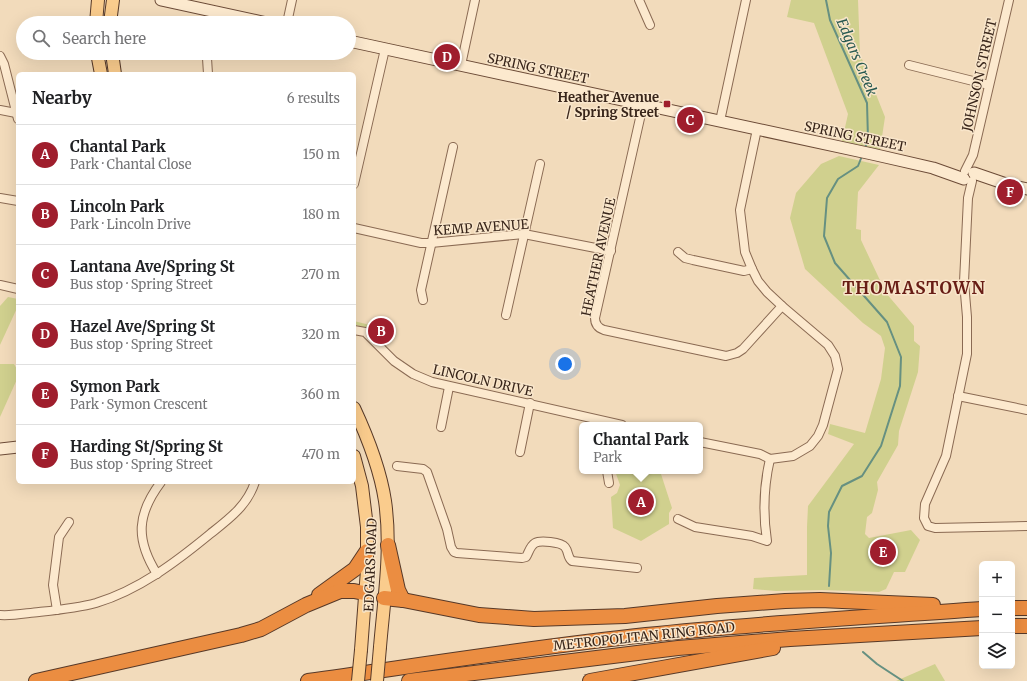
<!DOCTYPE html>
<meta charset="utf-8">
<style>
:root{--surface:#fff;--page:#f2f2f2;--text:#202124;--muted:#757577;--line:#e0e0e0;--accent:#9f1e2d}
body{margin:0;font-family:Merriweather,serif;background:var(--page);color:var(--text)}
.controls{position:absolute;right:12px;bottom:12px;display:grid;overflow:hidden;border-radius:6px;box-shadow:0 4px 16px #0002}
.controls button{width:36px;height:36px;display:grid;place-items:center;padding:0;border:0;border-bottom:1px solid var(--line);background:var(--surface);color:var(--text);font:20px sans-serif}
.you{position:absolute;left:565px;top:364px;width:14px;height:14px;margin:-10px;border:3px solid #fff;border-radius:50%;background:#1a73e8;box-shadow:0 0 0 6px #1a73e833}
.badge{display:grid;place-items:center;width:26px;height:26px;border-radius:50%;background:var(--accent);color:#fff;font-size:13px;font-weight:700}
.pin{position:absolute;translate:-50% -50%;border:2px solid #fff;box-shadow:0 1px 4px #0006}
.popup{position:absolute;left:579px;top:422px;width:124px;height:52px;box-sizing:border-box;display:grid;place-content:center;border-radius:6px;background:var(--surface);filter:drop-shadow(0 1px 3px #0005);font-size:13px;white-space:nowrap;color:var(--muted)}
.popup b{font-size:15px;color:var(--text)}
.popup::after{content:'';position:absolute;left:50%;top:100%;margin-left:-8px;border:8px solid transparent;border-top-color:var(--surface)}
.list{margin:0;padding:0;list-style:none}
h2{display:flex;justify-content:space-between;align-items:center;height:52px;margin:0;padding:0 16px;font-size:17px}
h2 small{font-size:13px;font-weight:400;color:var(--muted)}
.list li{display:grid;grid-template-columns:26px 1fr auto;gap:12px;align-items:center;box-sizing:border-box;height:60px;padding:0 16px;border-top:1px solid var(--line)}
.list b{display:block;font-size:15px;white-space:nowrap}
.list p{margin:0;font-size:13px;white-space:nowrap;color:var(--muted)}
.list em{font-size:13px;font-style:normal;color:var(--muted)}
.icon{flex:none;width:22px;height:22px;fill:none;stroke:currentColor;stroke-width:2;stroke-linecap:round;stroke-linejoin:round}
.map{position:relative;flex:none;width:1027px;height:681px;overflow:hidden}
.search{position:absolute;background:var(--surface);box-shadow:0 4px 16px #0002;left:16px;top:16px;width:340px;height:44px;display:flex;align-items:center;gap:10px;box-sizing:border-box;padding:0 14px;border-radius:22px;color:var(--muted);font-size:15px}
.panel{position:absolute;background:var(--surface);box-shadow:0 4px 16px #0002;left:16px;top:72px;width:340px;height:412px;border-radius:6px}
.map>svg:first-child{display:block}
</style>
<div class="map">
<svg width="1027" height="681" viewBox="0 0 1027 681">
<rect width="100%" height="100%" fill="#f2dbbb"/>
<g fill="#d0d08e">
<path d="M791,0H858L860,54L885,117L880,150L842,141L848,114L814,23L787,17Z"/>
<path d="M839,156L879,165L858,192L856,229L861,230V240L886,293L914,326V341L920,346L918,372L899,431L898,445L877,482L878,490L872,513L867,517L865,534L869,538L911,530L920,540L905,572H894L886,589L879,592L822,590L776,591L753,589L754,578L807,575V527L808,506L854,444L828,434L830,424L865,433L881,379L885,348L881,336L863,323L805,269L790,218L796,193L821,164Z"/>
<path d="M8,297L18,299V306L0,345V306Z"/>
<path d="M354,321L390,330L385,340L375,332L354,324Z"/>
<path d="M0,364H14L18,371V377L0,417Z"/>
<path d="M615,471H647L661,474L672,508L669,513V524L641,541L613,528L611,497L617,493L620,485Z"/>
<path d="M935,664L945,681H896Z"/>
</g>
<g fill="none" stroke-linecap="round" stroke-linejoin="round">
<g stroke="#669081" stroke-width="2">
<path d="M826,0L830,20L867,103L868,139L865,148"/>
<path d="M829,586L831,553L828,526L829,512L842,486L862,476L881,446L900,386L901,357L887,322L835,263L824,236L827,198L838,179L858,166L862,156"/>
<path d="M863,652L877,664L903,681"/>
</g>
<g stroke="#8a6a53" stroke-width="10">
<g id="street">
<path d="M639,0L650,25"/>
<path d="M215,23L217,12"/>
<path d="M287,23L292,0"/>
<path d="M0,56L4,64L18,119"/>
<path d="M461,65L475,0"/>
<path d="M909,65L989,85"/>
<path d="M208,74L207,58L208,53"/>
<path d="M643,105L595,318C595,324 598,328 604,330L726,356L737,353L743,349L782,306"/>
<path d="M0,110L16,113"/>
<path d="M720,121L746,0"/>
<path d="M965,171L973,155L1009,0"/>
<path d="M972,181L968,198L964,282L967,317V354L946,456L925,504L924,518L928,526L935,528L1027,526"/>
<path d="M354,184L385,49"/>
<path d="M0,198L18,201"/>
<path d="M354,228L421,243H431L524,234L611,251"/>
<path d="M678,252L685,258L693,260L744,271L752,269"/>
<path d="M0,285L18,289"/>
<path d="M423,300L421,290L453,147"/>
<path d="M506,315L540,164"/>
<path d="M354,330L365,332L394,361L413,374L432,382L622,425"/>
<path d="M958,396L1027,410"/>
<path d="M441,427L449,387"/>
<path d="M700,442L760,454L770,459L793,456L810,446L818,436L823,425L838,369L835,356L828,345L782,306L767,292L758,281L752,269L745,252L740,210L757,129"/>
<path d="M520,452L530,403"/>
<path d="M397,466L423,469L427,472L447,529L451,547L454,552L457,553L522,558L526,557C529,552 530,546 535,543C540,540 561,542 565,547C569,552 567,557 572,561L637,568"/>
<path d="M607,471L609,483"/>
<path d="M678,519L695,527L752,536L767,541C763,515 764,485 770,459"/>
<path d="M157,574C135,539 137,514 161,482"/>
<path d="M57,610L53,585L59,537L69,522"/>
<path d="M0,615C13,616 27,613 39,612C58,610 78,608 96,603C139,590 176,562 210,534C229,519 247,506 255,482"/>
</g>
</g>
<g stroke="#6c4b37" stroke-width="13">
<g id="secondary">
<path d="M161,0L267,23"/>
<path d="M349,41L872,154L933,168L964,179"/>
<path d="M974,173L1009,185L1027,189"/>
<path d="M0,449L18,447"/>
</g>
</g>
<g stroke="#573928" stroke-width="14">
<g id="primary">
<path d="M96,23L98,0"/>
<path d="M110,23L113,0"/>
<path d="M97,53L101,74"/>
<path d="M112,53L115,74"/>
<path d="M354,408C368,438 380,468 385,501C392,549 384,599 380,647"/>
<path d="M354,456L362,486L367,527V570L361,650"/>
</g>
</g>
<g stroke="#573928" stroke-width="16">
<g id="highway">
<path d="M388,545L398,590L403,600"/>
<path d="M319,595L355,569L367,551"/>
<path d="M384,598L403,600L479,615L534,619L625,616L717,606L785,601L820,600L933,605"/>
<path d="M1012,608H1027"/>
<path d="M1012,626H1027"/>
<path d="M36,681L241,635L261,629L306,605L340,591H354L364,593"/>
<path d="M308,681C421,665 533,647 646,635C758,623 870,617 982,609"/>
<path d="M409,681L678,648L790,639L982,628"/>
<path d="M590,681L773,648"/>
</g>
</g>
<use href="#street" stroke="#fce9ce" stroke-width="8"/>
<use href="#secondary" stroke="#fce9ce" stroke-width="11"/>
<use href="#primary" stroke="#facc8d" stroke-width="12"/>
<use href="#highway" stroke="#eb8d41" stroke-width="14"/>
<g stroke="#573928" stroke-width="14" stroke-linecap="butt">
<g id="primary-bridge">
<path d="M358,681L361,650"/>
<path d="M377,681L380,647"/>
</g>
</g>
<use href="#primary-bridge" stroke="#facc8d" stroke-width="12"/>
</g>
<rect fill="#9f1e2d" stroke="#f9e6cb" stroke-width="1.5" x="663" y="100" width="8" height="8" rx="2"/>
<g text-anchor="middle" stroke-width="3" stroke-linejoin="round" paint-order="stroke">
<g font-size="13" fill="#38251a" stroke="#f9e6cb">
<text transform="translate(538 68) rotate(12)" y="5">SPRING STREET</text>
<text transform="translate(979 75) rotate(-77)" y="5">JOHNSON STREET</text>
<text transform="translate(855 136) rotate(12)" y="5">SPRING STREET</text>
<text transform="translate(481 227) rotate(-4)" y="5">KEMP AVENUE</text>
<text transform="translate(598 257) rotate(-78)" y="5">HEATHER AVENUE</text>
<text transform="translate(483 380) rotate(13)" y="5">LINCOLN DRIVE</text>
<text transform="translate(370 565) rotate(-88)" y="5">EDGARS ROAD</text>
<text transform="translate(644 636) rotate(-6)" y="5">METROPOLITAN RING ROAD</text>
</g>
<g font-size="13" font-weight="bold" fill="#38251a" stroke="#f9e6cb" text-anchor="end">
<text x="659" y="102">Heather Avenue<tspan x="659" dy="15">/ Spring Street</tspan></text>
</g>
<g font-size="14" font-style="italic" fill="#275950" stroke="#f9e6cb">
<text transform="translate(857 57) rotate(67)" y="5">Edgars Creek</text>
</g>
<g font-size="17" font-weight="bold" letter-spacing="1" fill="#681d15" stroke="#f9e6cb">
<text x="914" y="294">THOMASTOWN</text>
</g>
</g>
</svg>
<div class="controls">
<button>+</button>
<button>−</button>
<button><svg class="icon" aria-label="layers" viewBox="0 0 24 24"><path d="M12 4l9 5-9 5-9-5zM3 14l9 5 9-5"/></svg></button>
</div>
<div class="you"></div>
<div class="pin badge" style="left:641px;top:502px">A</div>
<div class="popup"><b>Chantal Park</b>Park</div>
<div class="pin badge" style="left:381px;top:331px">B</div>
<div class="pin badge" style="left:690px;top:120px">C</div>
<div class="pin badge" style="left:447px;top:57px">D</div>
<div class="pin badge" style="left:883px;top:552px">E</div>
<div class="pin badge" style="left:1010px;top:192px">F</div>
<div class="search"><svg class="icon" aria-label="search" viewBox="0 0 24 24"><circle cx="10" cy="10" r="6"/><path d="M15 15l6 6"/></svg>Search here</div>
<section class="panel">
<h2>Nearby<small>6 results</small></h2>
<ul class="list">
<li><span class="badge">A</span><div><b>Chantal Park</b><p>Park · Chantal Close</p></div><em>150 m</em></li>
<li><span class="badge">B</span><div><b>Lincoln Park</b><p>Park · Lincoln Drive</p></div><em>180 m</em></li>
<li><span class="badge">C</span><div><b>Lantana Ave/Spring St</b><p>Bus stop · Spring Street</p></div><em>270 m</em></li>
<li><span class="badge">D</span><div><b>Hazel Ave/Spring St</b><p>Bus stop · Spring Street</p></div><em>320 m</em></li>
<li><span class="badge">E</span><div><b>Symon Park</b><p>Park · Symon Crescent</p></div><em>360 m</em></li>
<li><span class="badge">F</span><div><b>Harding St/Spring St</b><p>Bus stop · Spring Street</p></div><em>470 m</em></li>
</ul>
</section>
</div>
